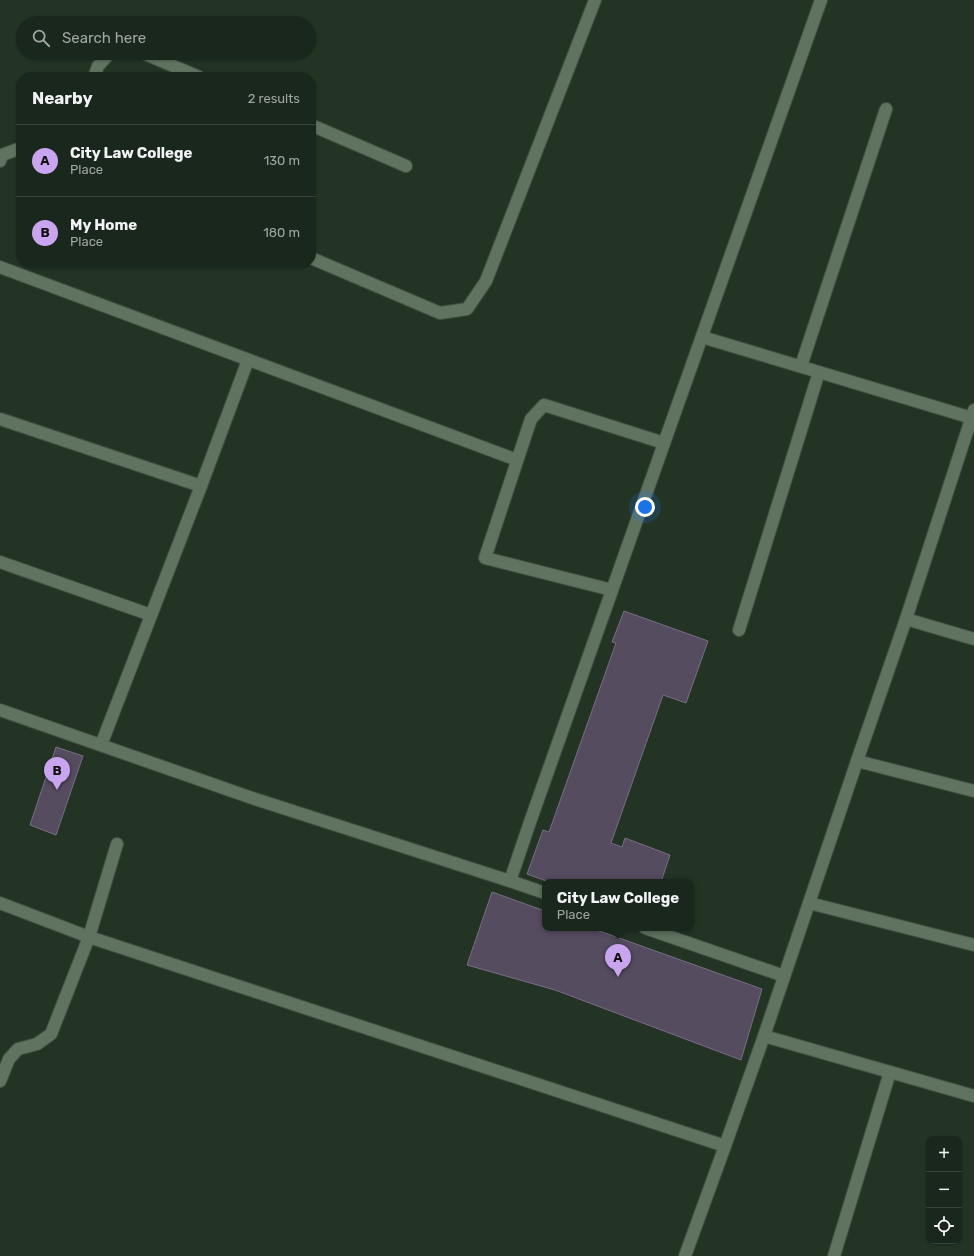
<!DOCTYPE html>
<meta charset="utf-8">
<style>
:root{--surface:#1a271c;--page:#232f25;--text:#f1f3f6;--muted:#9fa5a3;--line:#38443b;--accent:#c8a5ee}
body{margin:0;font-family:Rubik,sans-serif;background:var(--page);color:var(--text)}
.controls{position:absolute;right:12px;bottom:12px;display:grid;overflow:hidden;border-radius:8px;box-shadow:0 1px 3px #0004}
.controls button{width:36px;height:36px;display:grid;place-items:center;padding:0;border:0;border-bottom:1px solid var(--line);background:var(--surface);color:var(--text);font:20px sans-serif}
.you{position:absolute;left:645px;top:507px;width:14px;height:14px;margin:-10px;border:3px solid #fff;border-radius:50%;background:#1a73e8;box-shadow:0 0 0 6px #1a73e833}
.badge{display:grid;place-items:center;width:26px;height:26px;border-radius:50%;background:var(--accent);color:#111;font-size:13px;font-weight:700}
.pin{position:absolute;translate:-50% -33px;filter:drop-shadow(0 1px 2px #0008)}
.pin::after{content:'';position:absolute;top:21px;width:14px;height:12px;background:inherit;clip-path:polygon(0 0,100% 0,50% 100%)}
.popup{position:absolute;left:542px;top:879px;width:152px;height:52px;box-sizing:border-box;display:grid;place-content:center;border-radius:8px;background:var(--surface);filter:drop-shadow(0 1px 3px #0005);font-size:13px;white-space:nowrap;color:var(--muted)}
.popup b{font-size:15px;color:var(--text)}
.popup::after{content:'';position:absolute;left:50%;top:100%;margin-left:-8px;border:8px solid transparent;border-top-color:var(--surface)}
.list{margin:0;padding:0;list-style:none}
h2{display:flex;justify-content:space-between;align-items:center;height:52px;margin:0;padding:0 16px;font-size:17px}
h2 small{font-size:13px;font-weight:400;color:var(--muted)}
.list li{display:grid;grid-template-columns:26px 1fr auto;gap:12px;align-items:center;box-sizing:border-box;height:72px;padding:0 16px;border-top:1px solid var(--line)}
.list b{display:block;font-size:15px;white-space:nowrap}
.list p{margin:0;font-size:13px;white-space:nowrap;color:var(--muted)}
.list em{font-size:13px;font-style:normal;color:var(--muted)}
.icon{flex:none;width:22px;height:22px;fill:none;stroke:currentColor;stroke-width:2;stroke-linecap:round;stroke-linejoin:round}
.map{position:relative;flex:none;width:974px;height:1256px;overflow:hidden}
.search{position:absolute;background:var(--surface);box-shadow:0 1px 3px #0004;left:16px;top:16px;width:300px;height:44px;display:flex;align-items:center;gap:10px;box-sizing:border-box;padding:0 14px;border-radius:22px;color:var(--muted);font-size:15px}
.panel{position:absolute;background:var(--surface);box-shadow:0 1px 3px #0004;left:16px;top:72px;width:300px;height:196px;border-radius:16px}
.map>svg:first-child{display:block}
</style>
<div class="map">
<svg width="974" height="1256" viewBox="0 0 974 1256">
<rect width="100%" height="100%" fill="#233425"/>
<g fill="#554c60" stroke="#786e84">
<path d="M624,611L708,641L686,703L663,695L611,843L622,847L625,838L670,855L661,882H549L527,874L543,830L549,832L616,643L612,642Z"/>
<path d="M56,747L83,756L56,835L30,825Z"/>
<path d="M492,892L545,911V928H591L762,989L741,1060L555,990L467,965Z"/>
</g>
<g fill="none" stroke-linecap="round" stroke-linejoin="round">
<g stroke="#414f42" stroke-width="14">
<g id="minor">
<path d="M143,53L199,77"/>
<path d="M94,77L98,66L110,53"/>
<path d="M311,125L406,166"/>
<path d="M0,161L2,155L21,148"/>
<path d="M311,258L440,313L467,309L486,281L595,0"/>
<path d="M0,267L517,460"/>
<path d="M702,337L972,418"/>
<path d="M801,366L886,109"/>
<path d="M0,419L201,486L101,745"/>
<path d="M201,486L248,360"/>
<path d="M0,562L151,615"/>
<path d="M612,590L485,558L531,419L544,405L664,443"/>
<path d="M906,619L974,639"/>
<path d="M739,630L819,372"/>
<path d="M0,710L255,799L510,881L530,822L821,0"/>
<path d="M857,761L974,791"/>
<path d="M510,881L545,893"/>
<path d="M0,903L89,937L725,1146L764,1036L974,1096"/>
<path d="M809,903L974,945"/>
<path d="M645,928L784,976"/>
<path d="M764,1036L857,761L906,619L974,410"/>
<path d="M0,1081L9,1059L18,1049L37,1044L51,1034L89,937L117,844"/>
<path d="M685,1256L725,1146"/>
<path d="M834,1256L890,1072"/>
</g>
</g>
<use href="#minor" stroke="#607361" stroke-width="12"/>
</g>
</svg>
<div class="controls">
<button>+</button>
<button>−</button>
<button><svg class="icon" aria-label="locate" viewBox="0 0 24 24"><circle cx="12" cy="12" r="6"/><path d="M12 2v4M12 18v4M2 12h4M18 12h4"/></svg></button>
</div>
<div class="you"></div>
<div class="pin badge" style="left:618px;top:977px">A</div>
<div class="popup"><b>City Law College</b>Place</div>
<div class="pin badge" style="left:57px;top:790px">B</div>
<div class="search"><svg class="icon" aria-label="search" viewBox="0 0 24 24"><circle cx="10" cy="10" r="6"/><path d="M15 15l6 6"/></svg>Search here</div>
<section class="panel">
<h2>Nearby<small>2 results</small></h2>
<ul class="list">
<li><span class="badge">A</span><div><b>City Law College</b><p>Place</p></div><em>130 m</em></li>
<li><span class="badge">B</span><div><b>My Home</b><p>Place</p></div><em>180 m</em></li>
</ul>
</section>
</div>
